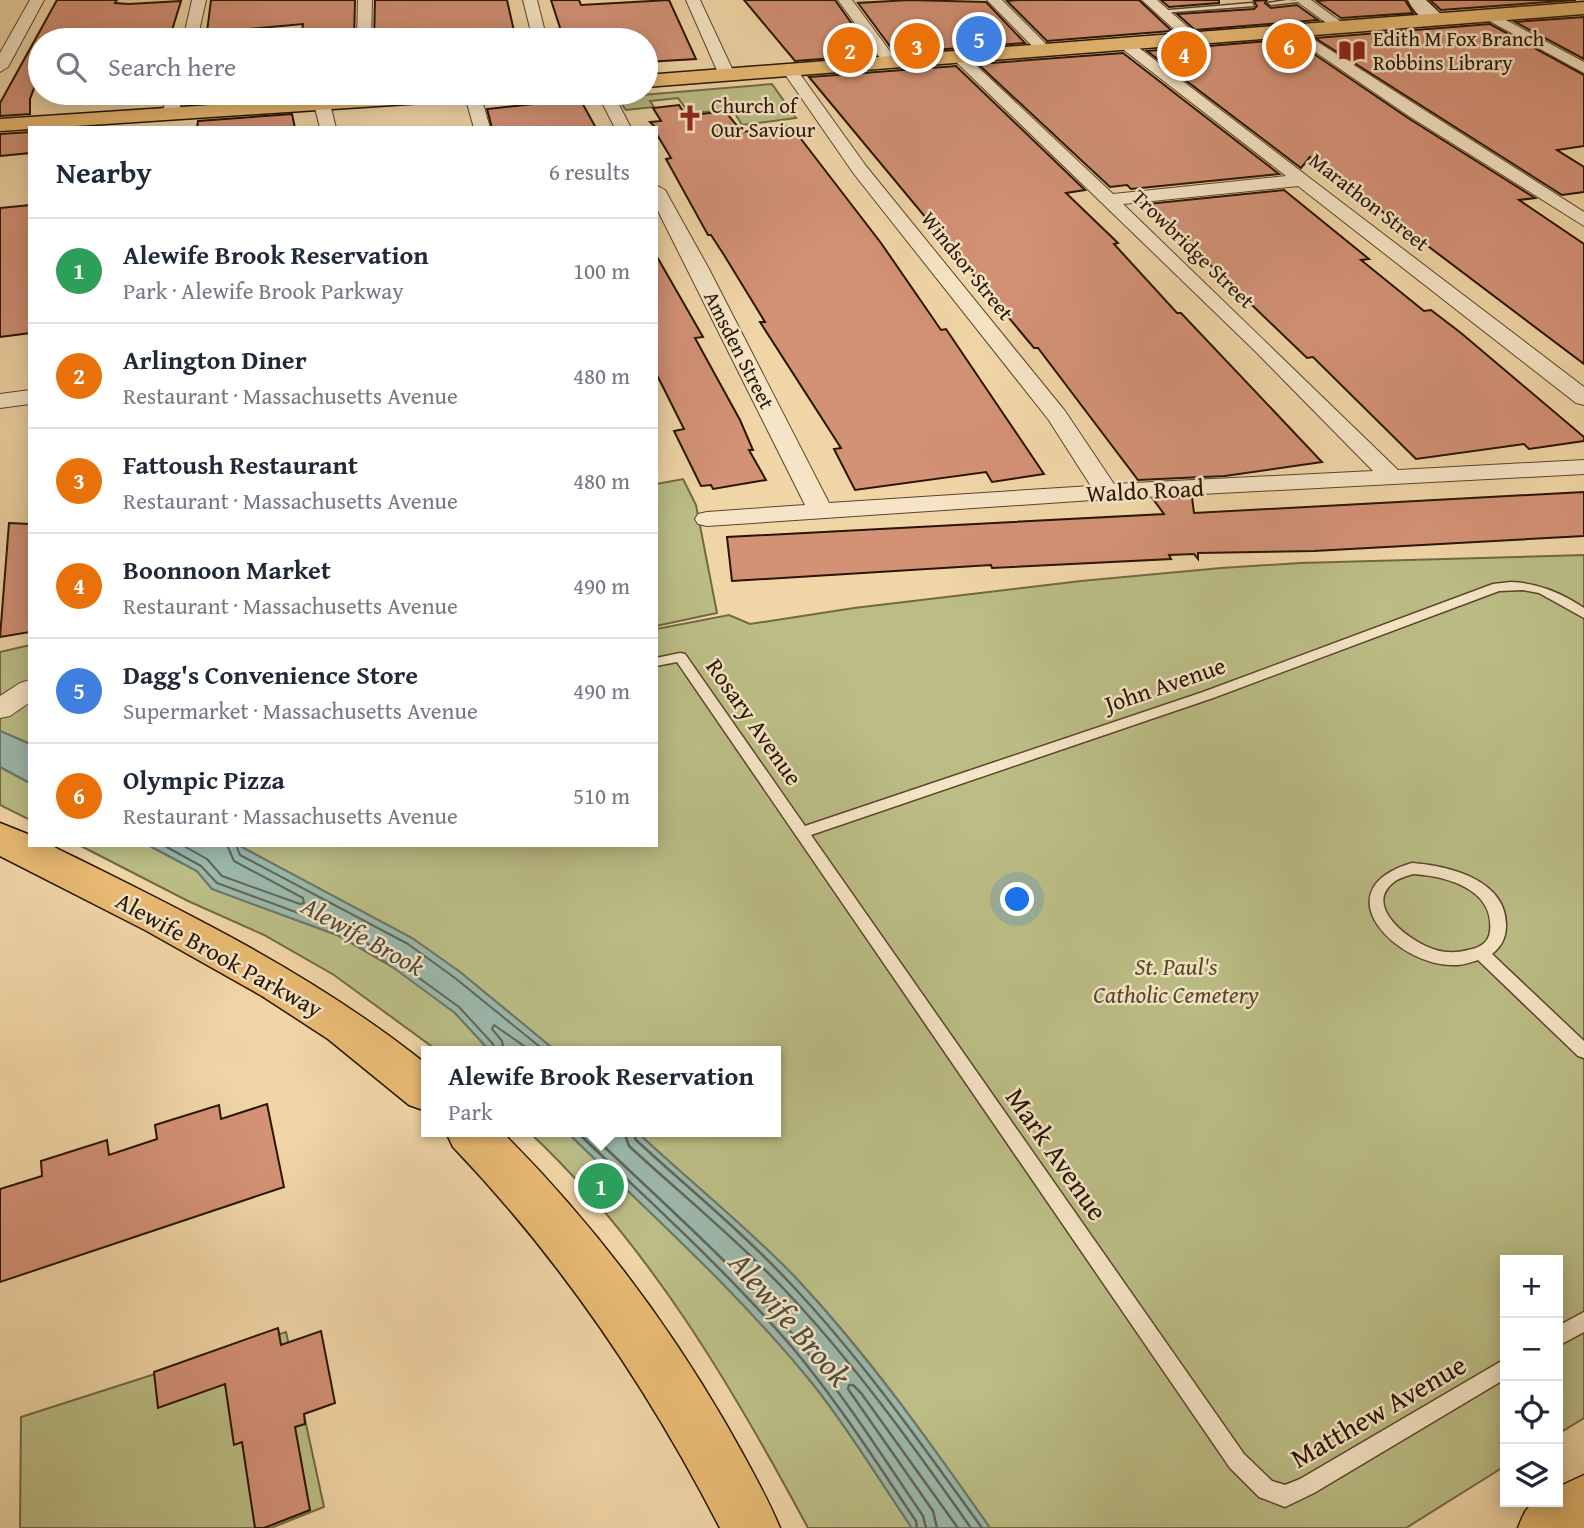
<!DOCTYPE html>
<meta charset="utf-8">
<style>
:root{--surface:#fff;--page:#f6f6f7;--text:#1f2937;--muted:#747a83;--line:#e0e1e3;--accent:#8f2418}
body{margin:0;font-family:"Gentium Book Plus",serif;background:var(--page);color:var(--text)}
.controls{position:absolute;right:21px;bottom:21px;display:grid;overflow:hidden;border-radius:0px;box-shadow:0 4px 18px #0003}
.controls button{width:63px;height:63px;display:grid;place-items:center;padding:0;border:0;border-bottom:2px solid var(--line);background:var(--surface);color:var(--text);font:35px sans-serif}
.you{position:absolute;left:1018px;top:900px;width:24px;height:24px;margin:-18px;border:5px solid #fff;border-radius:50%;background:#1a73e8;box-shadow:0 0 0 10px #1a73e833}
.badge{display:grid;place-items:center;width:46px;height:46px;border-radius:50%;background:var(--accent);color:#fff;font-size:23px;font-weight:700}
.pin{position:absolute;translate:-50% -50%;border:4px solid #fff;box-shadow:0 2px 7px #0006}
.popup{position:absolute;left:421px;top:1046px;width:360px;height:91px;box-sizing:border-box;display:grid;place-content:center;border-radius:0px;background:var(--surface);filter:drop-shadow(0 2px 5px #0005);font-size:23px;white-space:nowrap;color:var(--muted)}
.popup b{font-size:26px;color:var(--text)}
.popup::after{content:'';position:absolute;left:50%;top:100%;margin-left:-14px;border:14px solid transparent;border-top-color:var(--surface)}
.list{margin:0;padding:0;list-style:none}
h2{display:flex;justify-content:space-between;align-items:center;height:91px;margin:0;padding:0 28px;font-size:30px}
h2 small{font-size:23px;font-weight:400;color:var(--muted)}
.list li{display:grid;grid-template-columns:46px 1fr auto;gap:21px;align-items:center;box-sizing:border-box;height:105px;padding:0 28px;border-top:2px solid var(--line)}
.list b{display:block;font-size:26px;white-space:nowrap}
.list p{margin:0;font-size:23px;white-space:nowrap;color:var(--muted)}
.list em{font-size:23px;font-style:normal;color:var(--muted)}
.icon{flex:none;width:38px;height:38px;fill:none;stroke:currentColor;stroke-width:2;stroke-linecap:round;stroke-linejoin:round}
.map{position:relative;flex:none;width:1584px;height:1528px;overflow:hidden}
.search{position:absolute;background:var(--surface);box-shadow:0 4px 18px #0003;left:28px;top:28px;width:630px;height:77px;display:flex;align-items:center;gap:18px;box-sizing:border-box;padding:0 24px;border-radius:38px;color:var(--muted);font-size:26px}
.panel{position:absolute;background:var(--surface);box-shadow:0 4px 18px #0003;left:28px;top:126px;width:630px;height:721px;border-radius:0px}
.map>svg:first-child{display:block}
</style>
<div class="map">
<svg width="1584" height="1528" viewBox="0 0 1584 1528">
<rect width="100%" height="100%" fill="#f0d5a6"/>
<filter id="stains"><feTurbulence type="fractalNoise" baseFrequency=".00286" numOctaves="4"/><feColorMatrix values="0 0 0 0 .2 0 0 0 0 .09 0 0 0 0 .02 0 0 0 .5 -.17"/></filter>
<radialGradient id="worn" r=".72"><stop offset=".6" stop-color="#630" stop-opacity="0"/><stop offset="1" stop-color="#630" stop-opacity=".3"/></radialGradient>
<g fill="#bbbd85" stroke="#726943" stroke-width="2">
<path d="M772,84L796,118L742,125L733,110L689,113L678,98L650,101L654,107L626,110L617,97Z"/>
<path d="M683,479L696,505L717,613L656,626V484Z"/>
<path d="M1584,555V1418L1558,1434V1260H1505V1466L1406,1528H990C929,1441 868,1354 794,1276C745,1225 689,1181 637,1132H776V1051H556L460,972L412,938L238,845H656V629L729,615L750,624L854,608L1081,581L1221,568L1300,563Z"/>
<path d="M30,645V744L0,731V652Z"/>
<path d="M0,767L30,783V820L0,805Z"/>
<path d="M79,845H148L197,871L212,889L337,935L406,975L455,1013L490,1051H438L334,975L264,935L188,901Z"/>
<path d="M529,1132H567C651,1214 738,1292 812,1383C849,1429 879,1480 912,1528H808C732,1386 647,1242 529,1132Z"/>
<path d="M286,1332L324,1507L271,1528H20L21,1417Z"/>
</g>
<g fill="#9bb8ac" stroke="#6d7768" stroke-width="2">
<path d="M0,731L30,744V783L0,767Z"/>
<path d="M148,845H238L412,938L460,972L556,1051H490L455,1013L383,960L337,935L212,889L197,871Z"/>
<path d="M567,1132H637C689,1181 745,1225 794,1276C867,1354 929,1441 990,1528H912C879,1480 849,1429 812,1383C738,1292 651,1214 567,1132Z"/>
</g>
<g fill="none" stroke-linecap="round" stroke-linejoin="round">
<g stroke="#626656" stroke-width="2">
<path d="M163,845L201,866L217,883L339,928L386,954L459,1007L493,1044L495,1051"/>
<path d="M182,845L207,859L222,876L300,904L304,903L303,898L234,861L227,845"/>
<path d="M236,845L240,855L408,944L455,978L545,1051"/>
<path d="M504,1051L502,1041L492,1029L494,1025L531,1051"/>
</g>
<g stroke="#626656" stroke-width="2.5">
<path d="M577,1132C650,1202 726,1270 792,1347C838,1402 876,1462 916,1521L917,1528"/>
<path d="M589,1132C660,1201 736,1266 800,1343C845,1397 883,1457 923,1516L926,1528"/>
<path d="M624,1132L629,1146C680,1193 733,1236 781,1286C852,1360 912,1444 971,1528"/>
<path d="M633,1132L636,1140C687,1187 741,1231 788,1281C860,1357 921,1443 982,1528"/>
<path d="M937,1528L933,1511L848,1389L849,1385H853L861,1393L958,1528"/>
</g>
</g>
<g fill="#d39176" stroke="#281501" stroke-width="2">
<path d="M57,0H117L115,3L129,4L181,1L169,40H40V72L30,99V114L0,116V103Z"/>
<path d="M211,0H355L354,40H301L303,24L249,29L247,40H206Z"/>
<path d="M375,0H507L516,40H374Z"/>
<path d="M551,0H579L581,5L669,0L696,59L646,62V40H564Z"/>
<path d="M744,0H835L874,55L795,61Z"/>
<path d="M909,0L986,2L1025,43L895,53L858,3Z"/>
<path d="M1019,0H1139L1172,31L1047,41L1007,1Z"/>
<path d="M1161,0H1219V3L1169,7Z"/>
<path d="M1267,0L1265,3L1271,8L1297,5L1318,20L1195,30L1177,14L1254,9L1257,6L1254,1Z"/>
<path d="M1328,0H1405L1413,13L1341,18L1317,1Z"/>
<path d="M1430,0H1576L1441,10Z"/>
<path d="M1584,17V59L1515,22Z"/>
<path d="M1490,24L1584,75V146L1557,150L1584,167V192L1562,195L1315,38Z"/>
<path d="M1292,39L1408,118L1535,198L1519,200L1584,244V364L1310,157L1301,168L1147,51Z"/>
<path d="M1123,53L1279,174L1131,189L1127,185L1110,187L978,64Z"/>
<path d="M956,66L1085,190L1066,193L1118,243L1114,244L1177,313H1181L1322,462L1225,476L1138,480L1038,348H1034L809,77Z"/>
<path d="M201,93H288L289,97L199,103Z"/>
<path d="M580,99L596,128H492L487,109Z"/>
<path d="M679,105L686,116L725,111L742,132L791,126L881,243L941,330L946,329L1044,474L992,482L986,472L855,490L834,449L841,448L760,322H765L724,255L711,235H708L666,159L671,158L656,133V128L650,122L661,121L653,108Z"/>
<path d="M292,114L295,128H197L198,121Z"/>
<path d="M30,132V153L0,156V134Z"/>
<path d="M1284,190L1369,259L1361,260L1424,311L1431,310L1461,333L1584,437V441L1529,449L1524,444L1416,459L1313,357L1307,358L1147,204Z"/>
<path d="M30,205V333L0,337V208Z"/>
<path d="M656,255L703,337L695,338L740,420L753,450H749L766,480L713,489L711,485L701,486L674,431L684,429L656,373Z"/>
<path d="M1584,492V536L1314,551L1198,553V559L1194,554L1169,555L1171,559L992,568L991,565L732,581L727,537L1164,514L1153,499L1192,497L1194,513Z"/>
<path d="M9,523L30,524V632L0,637Z"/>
<path d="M267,1104L284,1187L0,1282V1189L42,1176L41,1161L107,1140L109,1155L157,1139L155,1125L219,1105L221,1119Z"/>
<path d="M278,1328L281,1345L321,1331L335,1403L304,1414L305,1424L295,1427L310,1510L264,1528H255L242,1442L234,1445L225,1384L158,1408L154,1372Z"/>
</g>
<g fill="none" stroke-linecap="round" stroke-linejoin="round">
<g stroke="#5a452a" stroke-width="3">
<g id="lane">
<path d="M1287,0L1306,1L1271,5L1268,3Z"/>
<path d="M1252,3L1254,6L1161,13L1158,11Z"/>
<path d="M1511,582C1539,583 1561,593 1584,608V618L1539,593L1523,590L1499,591L1213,698L811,835L1244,1454L1272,1481L1285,1485L1300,1479L1505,1359V1379L1314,1493L1285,1507L1259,1497L1230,1468L677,662L656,666V658L680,653L685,654L805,826L1203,692L1493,584Z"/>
<path d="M1412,863C1448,866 1507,879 1506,926C1506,938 1501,947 1492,954L1584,1041V1058L1578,1056L1478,960C1471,962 1464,965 1457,965C1398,968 1320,890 1412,863ZM1413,874C1446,876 1495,889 1490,931C1489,943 1479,948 1468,950C1457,953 1446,953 1436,950C1413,944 1361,907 1394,882C1399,878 1407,876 1413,874Z"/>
<path d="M1584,1312V1332L1558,1346V1326Z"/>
</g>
</g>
<g stroke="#5a452a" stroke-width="2">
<g id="street">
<path d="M30,0H44L8,67L0,72V53Z"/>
<path d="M192,0H206L197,40H183Z"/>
<path d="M358,0H372L371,40H357Z"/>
<path d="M523,0H537L547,40H533Z"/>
<path d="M686,0H700L735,75L733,78H721L719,75Z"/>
<path d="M838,0H852L898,62L895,65H885Z"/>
<path d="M987,0H1002L1052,50L1049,53H1039Z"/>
<path d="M1142,0H1157L1198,36L1200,39L1198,42H1188Z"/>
<path d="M1295,0H1311L1348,27L1341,31L1336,30Z"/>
<path d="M1491,12L1584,62V73L1486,19L1484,16Z"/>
<path d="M1294,27L1584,212V226L1409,116L1289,34L1287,31Z"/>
<path d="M1125,40L1130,41L1584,387V405L1576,403L1298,186L1123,204L1398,470L1584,460V474L1107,499L707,526L698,524L695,519L698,514L707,512L805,505L656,207V185L665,190L709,269L829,503L1091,486L1048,419L854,174L782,70L790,65L795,67L866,166L1065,411L1114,484L1373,471L1255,351L951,57L954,54H964L1113,194L1286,176L1120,47L1118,44Z"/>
<path d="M168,93H184L178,114L170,119L162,114Z"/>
<path d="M464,93H480L490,128H474Z"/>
<path d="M597,93H613L631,128H615Z"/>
<path d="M322,99L330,104L336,128H320L314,104Z"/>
<path d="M30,390V404L0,408V394Z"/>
<path d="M30,680V702L10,716L0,718V696L20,683Z"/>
</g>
</g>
<g stroke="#281501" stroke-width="3">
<path id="secondary" d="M1408,0H1426L1446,19L1444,23C1428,27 1414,13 1408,0Z"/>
</g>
<g stroke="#281501" stroke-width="3">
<g id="primary">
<path d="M0,823L30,835V845H50C181,910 311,972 426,1064V1111L409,1105L328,1039L262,996L145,930L0,856Z"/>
<path d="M446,1132H502C589,1219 664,1317 726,1424C745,1458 765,1492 780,1528H720C648,1388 562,1261 453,1147Z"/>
<path d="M1584,1475V1528H1518C1528,1502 1530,1502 1558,1502V1487Z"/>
</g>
</g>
<g stroke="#281501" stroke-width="3">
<g id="highway">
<path d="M1584,2V14L646,87V75Z"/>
<path d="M392,93H493L490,97L483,99L0,131V119Z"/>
</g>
</g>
<use href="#lane" fill="#f5e4c5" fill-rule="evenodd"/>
<use href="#street" fill="#f5e4c5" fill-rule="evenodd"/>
<use href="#secondary" fill="#f5e4c5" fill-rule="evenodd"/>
<use href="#primary" fill="#e8ba73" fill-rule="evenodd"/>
<use href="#highway" fill="#e8ba73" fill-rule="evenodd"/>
</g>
<defs>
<g id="library-bare" transform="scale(2.1)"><path d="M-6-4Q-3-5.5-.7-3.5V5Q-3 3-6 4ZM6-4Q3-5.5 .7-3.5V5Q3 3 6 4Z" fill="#8f2418" stroke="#f5e4c5" stroke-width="2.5" paint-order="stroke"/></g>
<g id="church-bare" transform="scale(2.1)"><path d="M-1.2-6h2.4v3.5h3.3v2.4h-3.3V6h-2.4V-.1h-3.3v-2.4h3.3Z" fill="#8f2418" stroke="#f5e4c5" stroke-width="2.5" paint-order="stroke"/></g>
</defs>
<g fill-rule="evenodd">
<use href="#library-bare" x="1352" y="51"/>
<use href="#church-bare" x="690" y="118"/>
</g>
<g text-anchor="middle" stroke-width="5" stroke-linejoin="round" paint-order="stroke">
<g font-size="21" fill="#281501" stroke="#f5e4c5" text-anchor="start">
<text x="1373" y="46">Edith M Fox Branch<tspan x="1373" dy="24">Robbins Library</tspan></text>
<text x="711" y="113">Church of<tspan x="711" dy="24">Our Saviour</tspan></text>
</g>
<g font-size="21" fill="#281501" stroke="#f5e4c5">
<text transform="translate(1369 202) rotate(38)" y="7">Marathon Street</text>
<text transform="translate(1193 249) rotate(44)" y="7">Trowbridge Street</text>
<text transform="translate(967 266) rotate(51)" y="7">Windsor Street</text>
<text transform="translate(739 350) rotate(63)" y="7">Amsden Street</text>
</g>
<g font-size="24" fill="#281501" stroke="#f5e4c5">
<text transform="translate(1145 491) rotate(-3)" y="8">Waldo Road</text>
<text transform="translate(1165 685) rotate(-19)" y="8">John Avenue</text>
<text transform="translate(754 722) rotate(55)" y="8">Rosary Avenue</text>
<text transform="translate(219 955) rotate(29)" y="8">Alewife Brook Parkway</text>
</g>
<g font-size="24" font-style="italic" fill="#544729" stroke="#f5e4c5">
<text x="1176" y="975">St. Paul's<tspan x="1176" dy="28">Catholic Cemetery</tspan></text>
</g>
<g font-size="26" font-style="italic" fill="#504e3d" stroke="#f5e4c5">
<text transform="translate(363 936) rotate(29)" y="9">Alewife Brook</text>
</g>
<g font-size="28" fill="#281501" stroke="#f5e4c5">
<text transform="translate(1057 1154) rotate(55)" y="10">Mark Avenue</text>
<text transform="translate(1378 1411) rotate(-30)" y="10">Matthew Avenue</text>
</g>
<g font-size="32" font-style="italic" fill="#504e3d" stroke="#f5e4c5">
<text transform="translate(790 1319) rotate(49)" y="11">Alewife Brook</text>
</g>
</g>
<rect width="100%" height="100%" filter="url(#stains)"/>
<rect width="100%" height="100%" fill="url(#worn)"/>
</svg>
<div class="controls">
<button>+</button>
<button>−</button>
<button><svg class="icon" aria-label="locate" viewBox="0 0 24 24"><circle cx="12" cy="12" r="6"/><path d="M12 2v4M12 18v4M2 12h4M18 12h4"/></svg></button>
<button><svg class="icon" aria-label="layers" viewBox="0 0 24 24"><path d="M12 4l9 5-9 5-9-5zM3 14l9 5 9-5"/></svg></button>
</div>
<div class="you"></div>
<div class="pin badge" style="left:601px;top:1186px;background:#2e9e5b">1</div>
<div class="popup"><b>Alewife Brook Reservation</b>Park</div>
<div class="pin badge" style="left:850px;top:50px;background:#e8710a">2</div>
<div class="pin badge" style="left:917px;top:46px;background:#e8710a">3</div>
<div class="pin badge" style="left:1184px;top:54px;background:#e8710a">4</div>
<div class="pin badge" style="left:979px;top:39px;background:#3f7fe0">5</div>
<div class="pin badge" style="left:1289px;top:46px;background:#e8710a">6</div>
<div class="search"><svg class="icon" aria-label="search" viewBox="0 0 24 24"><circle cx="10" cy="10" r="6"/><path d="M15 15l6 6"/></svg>Search here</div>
<section class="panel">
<h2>Nearby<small>6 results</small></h2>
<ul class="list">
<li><span class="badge" style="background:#2e9e5b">1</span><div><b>Alewife Brook Reservation</b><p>Park · Alewife Brook Parkway</p></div><em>100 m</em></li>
<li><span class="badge" style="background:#e8710a">2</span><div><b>Arlington Diner</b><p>Restaurant · Massachusetts Avenue</p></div><em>480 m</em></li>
<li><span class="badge" style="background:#e8710a">3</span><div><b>Fattoush Restaurant</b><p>Restaurant · Massachusetts Avenue</p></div><em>480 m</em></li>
<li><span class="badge" style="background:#e8710a">4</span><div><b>Boonnoon Market</b><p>Restaurant · Massachusetts Avenue</p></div><em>490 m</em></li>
<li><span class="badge" style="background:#3f7fe0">5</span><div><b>Dagg's Convenience Store</b><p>Supermarket · Massachusetts Avenue</p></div><em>490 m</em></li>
<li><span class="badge" style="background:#e8710a">6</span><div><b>Olympic Pizza</b><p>Restaurant · Massachusetts Avenue</p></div><em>510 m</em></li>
</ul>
</section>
</div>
